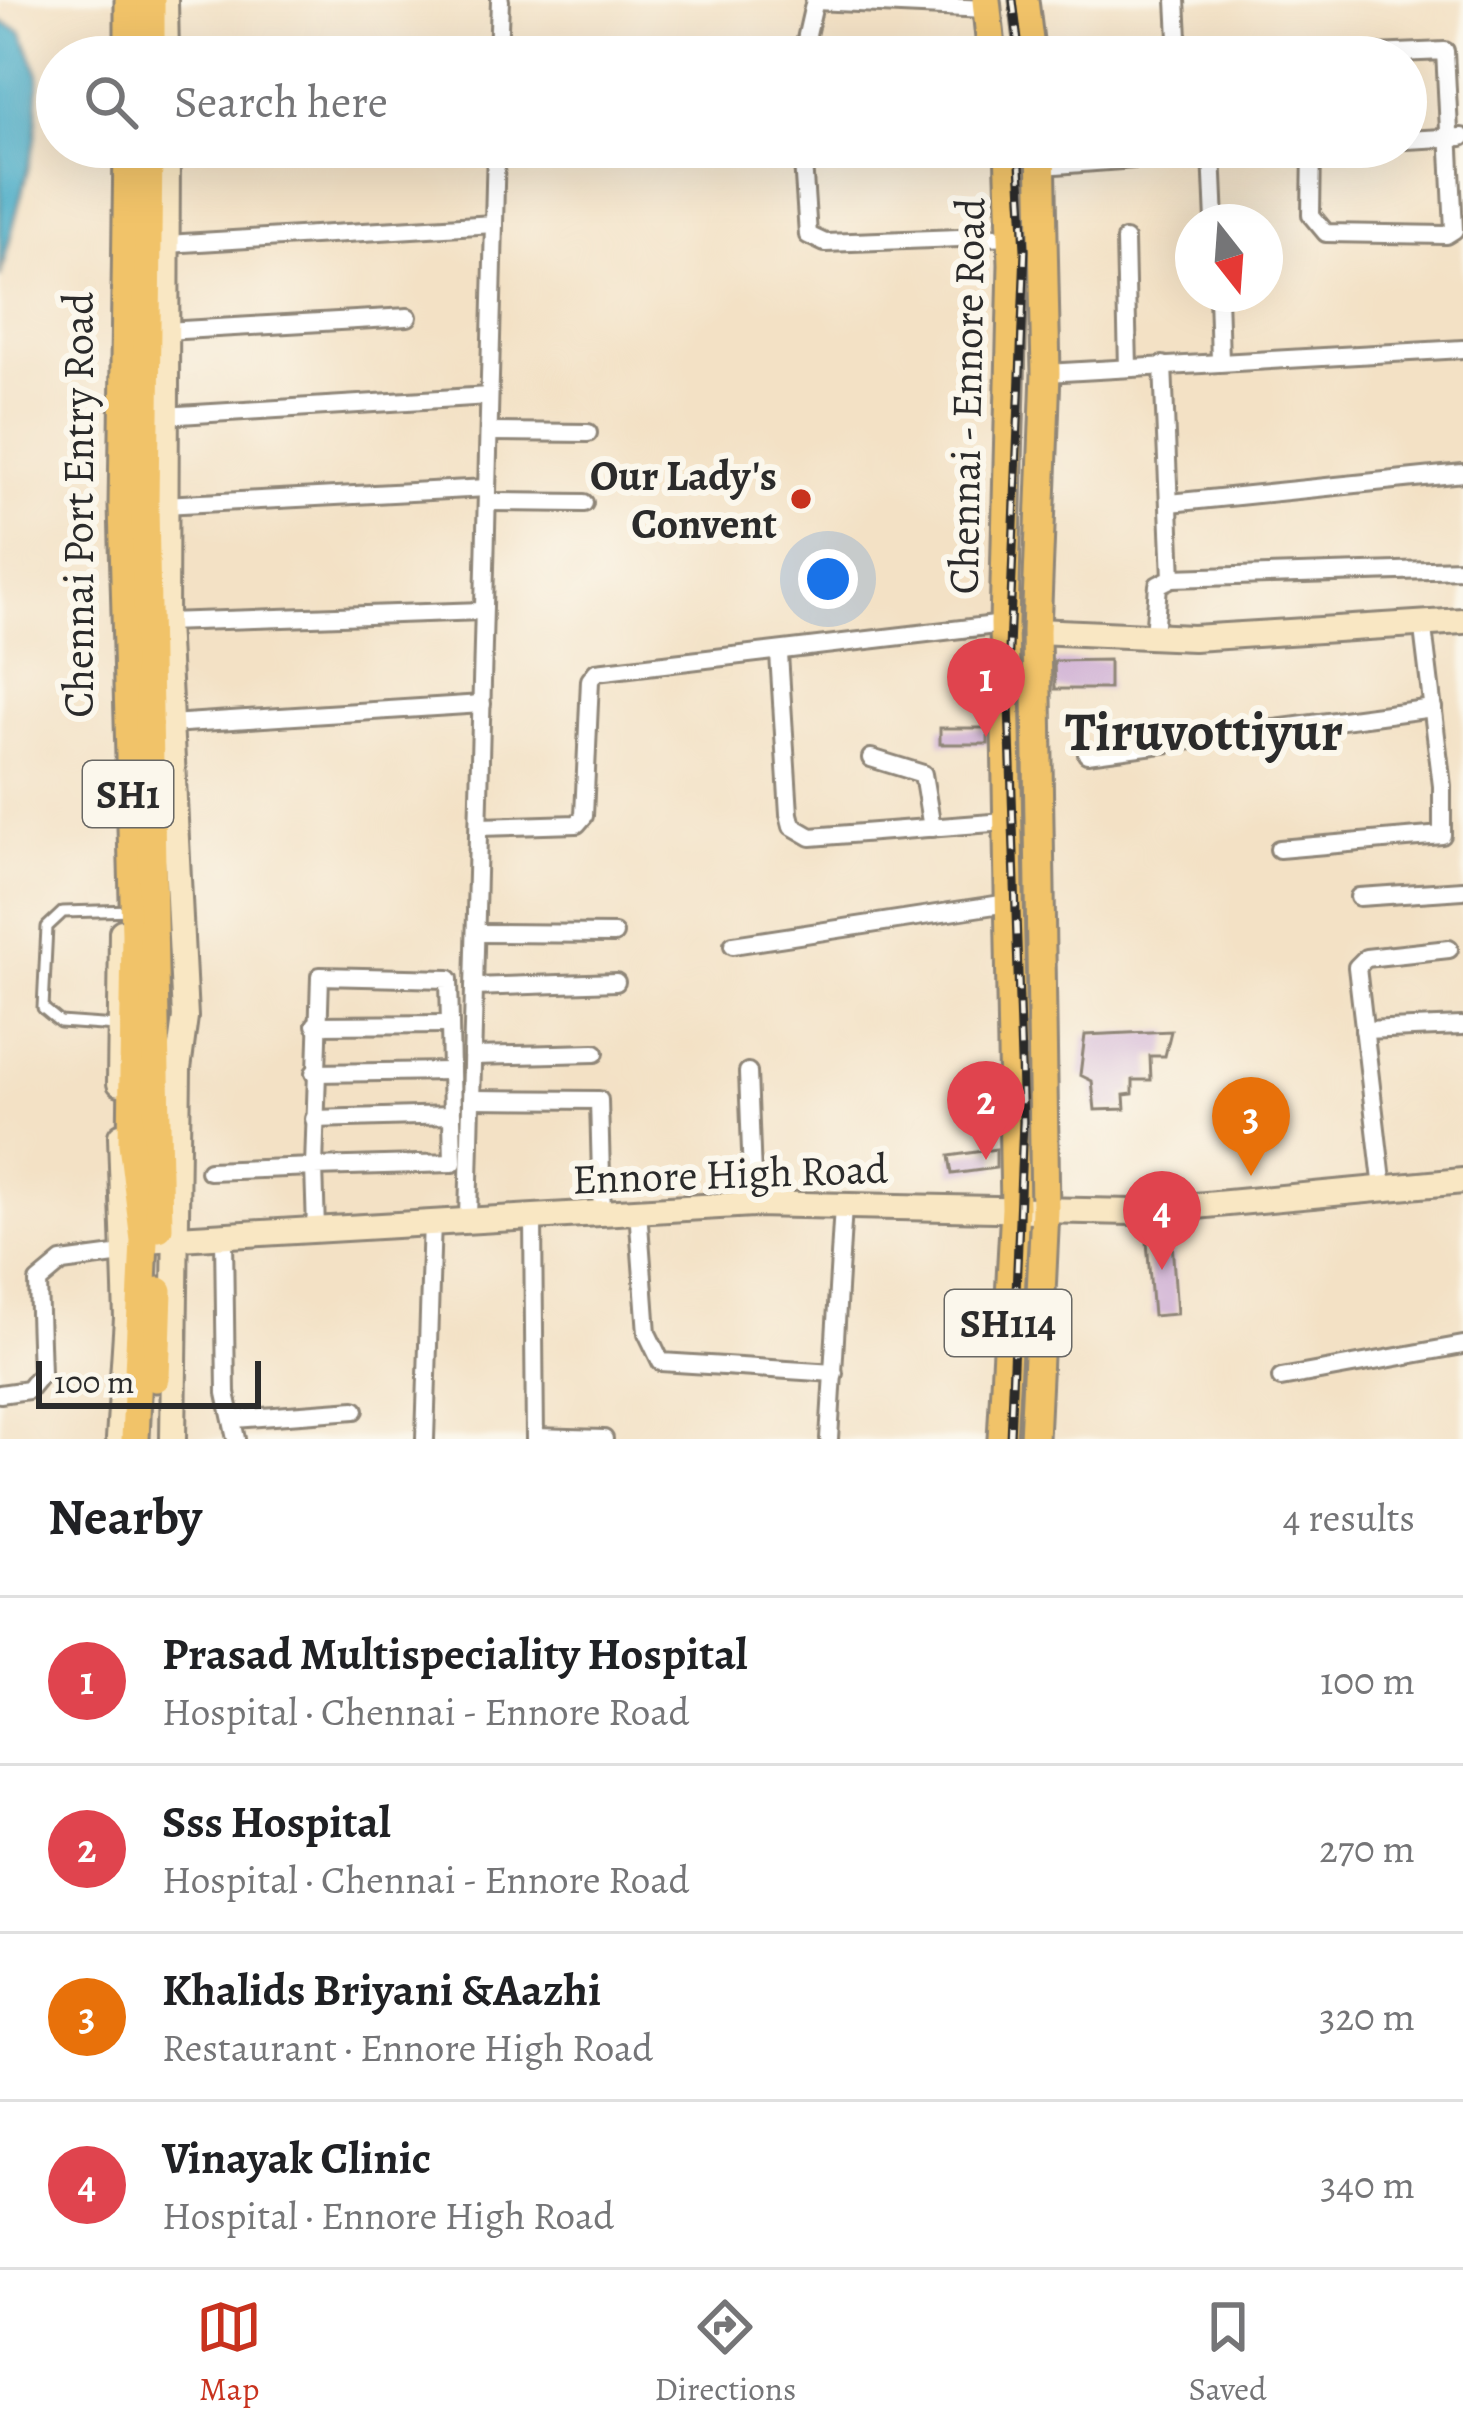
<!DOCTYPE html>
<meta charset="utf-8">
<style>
:root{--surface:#fff;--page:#f2f2f2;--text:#202124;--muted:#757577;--line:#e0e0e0;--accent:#c8321e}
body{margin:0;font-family:Alegreya,serif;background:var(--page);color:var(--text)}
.compass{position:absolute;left:1175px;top:204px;width:108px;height:108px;border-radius:50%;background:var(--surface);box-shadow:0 12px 48px #0002;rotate:163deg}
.scale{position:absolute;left:36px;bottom:30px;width:225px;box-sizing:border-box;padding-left:12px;border:6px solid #2b2b2b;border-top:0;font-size:33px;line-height:42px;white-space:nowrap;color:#2b2b2b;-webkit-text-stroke:9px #fbf7ec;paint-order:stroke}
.you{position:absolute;left:828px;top:579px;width:42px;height:42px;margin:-30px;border:9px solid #fff;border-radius:50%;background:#1a73e8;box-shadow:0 0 0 18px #1a73e833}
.badge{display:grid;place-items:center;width:78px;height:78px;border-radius:50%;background:var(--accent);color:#fff;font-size:39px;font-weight:700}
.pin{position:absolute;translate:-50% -99px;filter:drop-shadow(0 3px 6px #0008)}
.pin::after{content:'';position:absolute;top:63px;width:42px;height:36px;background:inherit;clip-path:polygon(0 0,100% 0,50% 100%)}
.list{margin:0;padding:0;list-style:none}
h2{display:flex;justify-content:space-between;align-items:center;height:156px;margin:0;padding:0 48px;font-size:51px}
h2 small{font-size:39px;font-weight:400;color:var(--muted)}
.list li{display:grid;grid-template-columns:78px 1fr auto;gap:36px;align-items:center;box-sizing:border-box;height:168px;padding:0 48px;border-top:3px solid var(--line)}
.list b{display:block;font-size:45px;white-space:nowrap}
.list p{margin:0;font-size:39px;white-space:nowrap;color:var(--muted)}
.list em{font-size:39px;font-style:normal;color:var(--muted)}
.icon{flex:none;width:66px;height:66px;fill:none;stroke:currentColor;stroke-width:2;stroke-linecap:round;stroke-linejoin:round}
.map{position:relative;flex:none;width:1463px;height:1439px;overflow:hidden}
.search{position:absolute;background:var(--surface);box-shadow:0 12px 48px #0002;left:36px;right:36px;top:36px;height:132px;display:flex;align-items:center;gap:30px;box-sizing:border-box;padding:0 42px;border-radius:66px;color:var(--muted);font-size:45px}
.sheet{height:828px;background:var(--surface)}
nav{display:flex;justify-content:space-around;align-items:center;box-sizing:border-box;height:168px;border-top:3px solid var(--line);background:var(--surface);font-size:33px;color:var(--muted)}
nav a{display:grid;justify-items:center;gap:6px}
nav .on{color:var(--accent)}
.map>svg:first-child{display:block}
</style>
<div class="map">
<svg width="1463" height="1439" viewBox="0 0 1463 1439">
<rect width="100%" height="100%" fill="#fbf7ec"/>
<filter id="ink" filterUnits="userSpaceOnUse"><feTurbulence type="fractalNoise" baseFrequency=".00833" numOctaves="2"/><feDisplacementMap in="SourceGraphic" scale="24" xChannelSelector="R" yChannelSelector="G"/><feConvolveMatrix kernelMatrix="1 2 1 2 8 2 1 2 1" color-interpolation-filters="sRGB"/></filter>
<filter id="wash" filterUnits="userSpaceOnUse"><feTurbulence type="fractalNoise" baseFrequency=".004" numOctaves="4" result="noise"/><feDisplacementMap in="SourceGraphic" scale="48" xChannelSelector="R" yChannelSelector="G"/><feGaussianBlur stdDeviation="2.7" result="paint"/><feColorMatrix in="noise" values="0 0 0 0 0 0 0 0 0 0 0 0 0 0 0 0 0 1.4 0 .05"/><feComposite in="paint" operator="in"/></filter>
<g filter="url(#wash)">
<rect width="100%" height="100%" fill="#f3e1c5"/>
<path fill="#47aac6" stroke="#396a78" stroke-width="3" d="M0,21L21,31L39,75L36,138L0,277Z"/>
<g id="blocks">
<g fill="#cba9d2">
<path d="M1109,660V689H1055L1054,661Z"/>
<rect x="940" y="728" width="48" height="16"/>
<path d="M1171,1031L1165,1056H1150L1151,1080H1133V1094L1124,1095L1125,1109L1095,1110L1092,1081L1080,1075L1085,1035Z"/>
<path d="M996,1149V1168L952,1174L949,1156Z"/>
<path d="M1171,1227L1177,1314L1153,1316L1146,1229Z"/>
</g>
</g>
</g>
<g filter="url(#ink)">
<use href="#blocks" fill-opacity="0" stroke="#8f8678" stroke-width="3"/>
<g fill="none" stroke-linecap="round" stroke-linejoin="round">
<g stroke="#8f8678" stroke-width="15">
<path id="lane" d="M116,1026L60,1022L43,1008L47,927L63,912L133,910"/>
</g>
<g stroke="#8f8678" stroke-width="22">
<g id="street">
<path d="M1176,0L1178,38"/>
<path d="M815,1L986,9"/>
<path d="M498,57L500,0"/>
<path d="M802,57L815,0"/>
<path d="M1301,57L1445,51L1454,230L1446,235L1326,233L1311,215L1312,147"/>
<path d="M1406,140L1462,137"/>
<path d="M802,147L808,235L825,243L1013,236"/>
<path d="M167,149L288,147"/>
<path d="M802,149L841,147"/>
<path d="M1212,153L1215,222"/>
<path d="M1043,166L1292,147"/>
<path d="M1125,240L1128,368"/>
<path d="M167,244L494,224"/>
<path d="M1218,294L1220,361"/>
<path d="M165,331L408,317"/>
<path d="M1046,373L1463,349"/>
<path d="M163,416L489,396"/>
<path d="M489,432L588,433"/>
<path d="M487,502L584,503"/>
<path d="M1170,503L1463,473"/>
<path d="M163,505L487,488"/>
<path d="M1172,578L1463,569"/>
<path d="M165,622L483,611"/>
<path d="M1154,636L1158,585L1172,578L1163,365"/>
<path d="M779,654L789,814L792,826L811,837L1005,822"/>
<path d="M169,724L482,704"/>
<path d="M1087,754L1433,708"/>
<path d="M871,758L923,774L932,828"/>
<path d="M479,827L577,824L584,816L590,680L596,672L1004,624"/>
<path d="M1279,849L1442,835V786L1422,620"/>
<path d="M1359,897L1463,890"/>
<path d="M479,933L614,934"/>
<path d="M733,945L1008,903"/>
<path d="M474,987L616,982"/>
<path d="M315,1025L450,1024"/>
<path d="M1364,1030L1462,1026"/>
<path d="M473,1056L595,1053"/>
<path d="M748,1072L753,1204"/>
<path d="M314,1073L451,1071"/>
<path d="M472,1099L599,1100L602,1215"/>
<path d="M314,1119L452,1115"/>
<path d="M209,1171L314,1167L320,976L449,979L453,1163L314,1167L316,1229"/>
<path d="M1383,1189L1357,967L1366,958L1449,949"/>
<path d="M638,1210L647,1333L661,1362L834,1373"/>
<path d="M468,1218L496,147"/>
<path d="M533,1219L535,1439"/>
<path d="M224,1237L226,1393L236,1439"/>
<path d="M1281,1378L1463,1345"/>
<path d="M0,1394L28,1390L41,1374L38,1282L62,1262L130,1253"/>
<path d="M234,1419L355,1410"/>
<path d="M535,1437L604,1439"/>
<path d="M425,1439L432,1220"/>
<path d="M829,1439L843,1206"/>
</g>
</g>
<g stroke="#8f8678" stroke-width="30">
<g id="secondary">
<path d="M165,0L166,57"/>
<path d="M167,147L165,622L185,1017L178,1069L173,1439"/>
<path d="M1036,631L1193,638L1463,621"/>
<path d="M120,1083L122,932"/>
<path d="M144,1240L753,1204L1132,1212L1463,1181"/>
<path d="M119,1439L127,1318L121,1136"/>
</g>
</g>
<g stroke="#8f8678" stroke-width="33">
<g id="primary">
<path d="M986,0L992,57"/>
<path d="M1024,0L1031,57"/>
<path d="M129,57V0"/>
<path d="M151,57V0"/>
<path d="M128,147L123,506L135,934L132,1143L144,1240L135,1439"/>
<path d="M149,147L145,506L159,1228"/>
<path d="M156,1378L159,1291"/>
<path d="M1002,1439L1015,1208L1004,624L1013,264L1009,147"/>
<path d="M1034,1439L1045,1210L1036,631L1046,373L1041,147"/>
</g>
</g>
<use href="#lane" stroke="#fff" stroke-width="9"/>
<use href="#street" stroke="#fff" stroke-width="16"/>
<use href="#secondary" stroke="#f9e7c3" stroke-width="24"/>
<use href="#primary" stroke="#f1c369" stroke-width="27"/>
<g stroke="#2b2b2b" stroke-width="9">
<g id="rail">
<path d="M1013,0L1020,57"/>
<path d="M1010,1439L1023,1121L1008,675L1025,250L1019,147"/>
</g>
</g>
<use href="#rail" stroke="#fbf7ec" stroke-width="4.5" stroke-dasharray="14" stroke-linecap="butt"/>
</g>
</g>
<circle fill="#c8321e" stroke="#fbf7ec" stroke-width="4.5" cx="801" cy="499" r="12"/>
<g text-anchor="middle" stroke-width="12" stroke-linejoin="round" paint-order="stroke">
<g fill="#fbf7ec" stroke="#696865" stroke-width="3">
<rect x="83" y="761" width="90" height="66" rx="9"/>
<rect x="945" y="1290" width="126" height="66" rx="9"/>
</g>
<g font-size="39" font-weight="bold" fill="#2b2b2b">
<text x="128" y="808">SH1</text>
<text x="1008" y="1337">SH114</text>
</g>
<g font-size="42" fill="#2b2b2b" stroke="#fbf7ec">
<text transform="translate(966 396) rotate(-89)" y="15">Chennai - Ennore Road</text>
<text transform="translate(78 505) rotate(-90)" y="15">Chennai Port Entry Road</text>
<text transform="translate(730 1173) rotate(-2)" y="15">Ennore High Road</text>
</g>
<g font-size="42" font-weight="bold" fill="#2b2b2b" stroke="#fbf7ec" text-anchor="end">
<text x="777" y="490">Our Lady's<tspan x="777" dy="48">Convent</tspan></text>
</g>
<g font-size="54" font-weight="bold" fill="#2b2b2b" stroke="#fbf7ec">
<text x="1204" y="750">Tiruvottiyur</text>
</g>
</g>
</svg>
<svg class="compass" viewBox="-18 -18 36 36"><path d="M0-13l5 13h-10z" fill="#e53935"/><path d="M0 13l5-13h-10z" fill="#757577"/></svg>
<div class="scale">100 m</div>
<div class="you"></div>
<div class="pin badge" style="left:986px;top:737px;background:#e0444e">1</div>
<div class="pin badge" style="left:986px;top:1160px;background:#e0444e">2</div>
<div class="pin badge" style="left:1251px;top:1176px;background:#e8710a">3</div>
<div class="pin badge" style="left:1162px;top:1270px;background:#e0444e">4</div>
<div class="search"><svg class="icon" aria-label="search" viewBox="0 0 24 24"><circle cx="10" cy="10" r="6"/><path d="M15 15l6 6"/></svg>Search here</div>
</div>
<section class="sheet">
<h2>Nearby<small>4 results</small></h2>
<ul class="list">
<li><span class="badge" style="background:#e0444e">1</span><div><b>Prasad Multispeciality Hospital</b><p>Hospital · Chennai - Ennore Road</p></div><em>100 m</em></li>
<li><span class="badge" style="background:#e0444e">2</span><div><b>Sss Hospital</b><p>Hospital · Chennai - Ennore Road</p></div><em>270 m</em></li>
<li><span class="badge" style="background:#e8710a">3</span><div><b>Khalids Briyani &amp;Aazhi</b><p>Restaurant · Ennore High Road</p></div><em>320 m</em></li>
<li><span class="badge" style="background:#e0444e">4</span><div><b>Vinayak Clinic</b><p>Hospital · Ennore High Road</p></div><em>340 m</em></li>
</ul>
</section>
<nav>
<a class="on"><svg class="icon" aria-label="map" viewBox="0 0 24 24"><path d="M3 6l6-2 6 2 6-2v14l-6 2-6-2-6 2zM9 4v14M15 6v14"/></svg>Map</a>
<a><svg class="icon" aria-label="directions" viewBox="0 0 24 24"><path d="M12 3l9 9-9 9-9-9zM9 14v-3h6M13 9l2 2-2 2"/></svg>Directions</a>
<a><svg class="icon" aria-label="saved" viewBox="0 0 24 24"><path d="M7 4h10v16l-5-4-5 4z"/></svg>Saved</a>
</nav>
